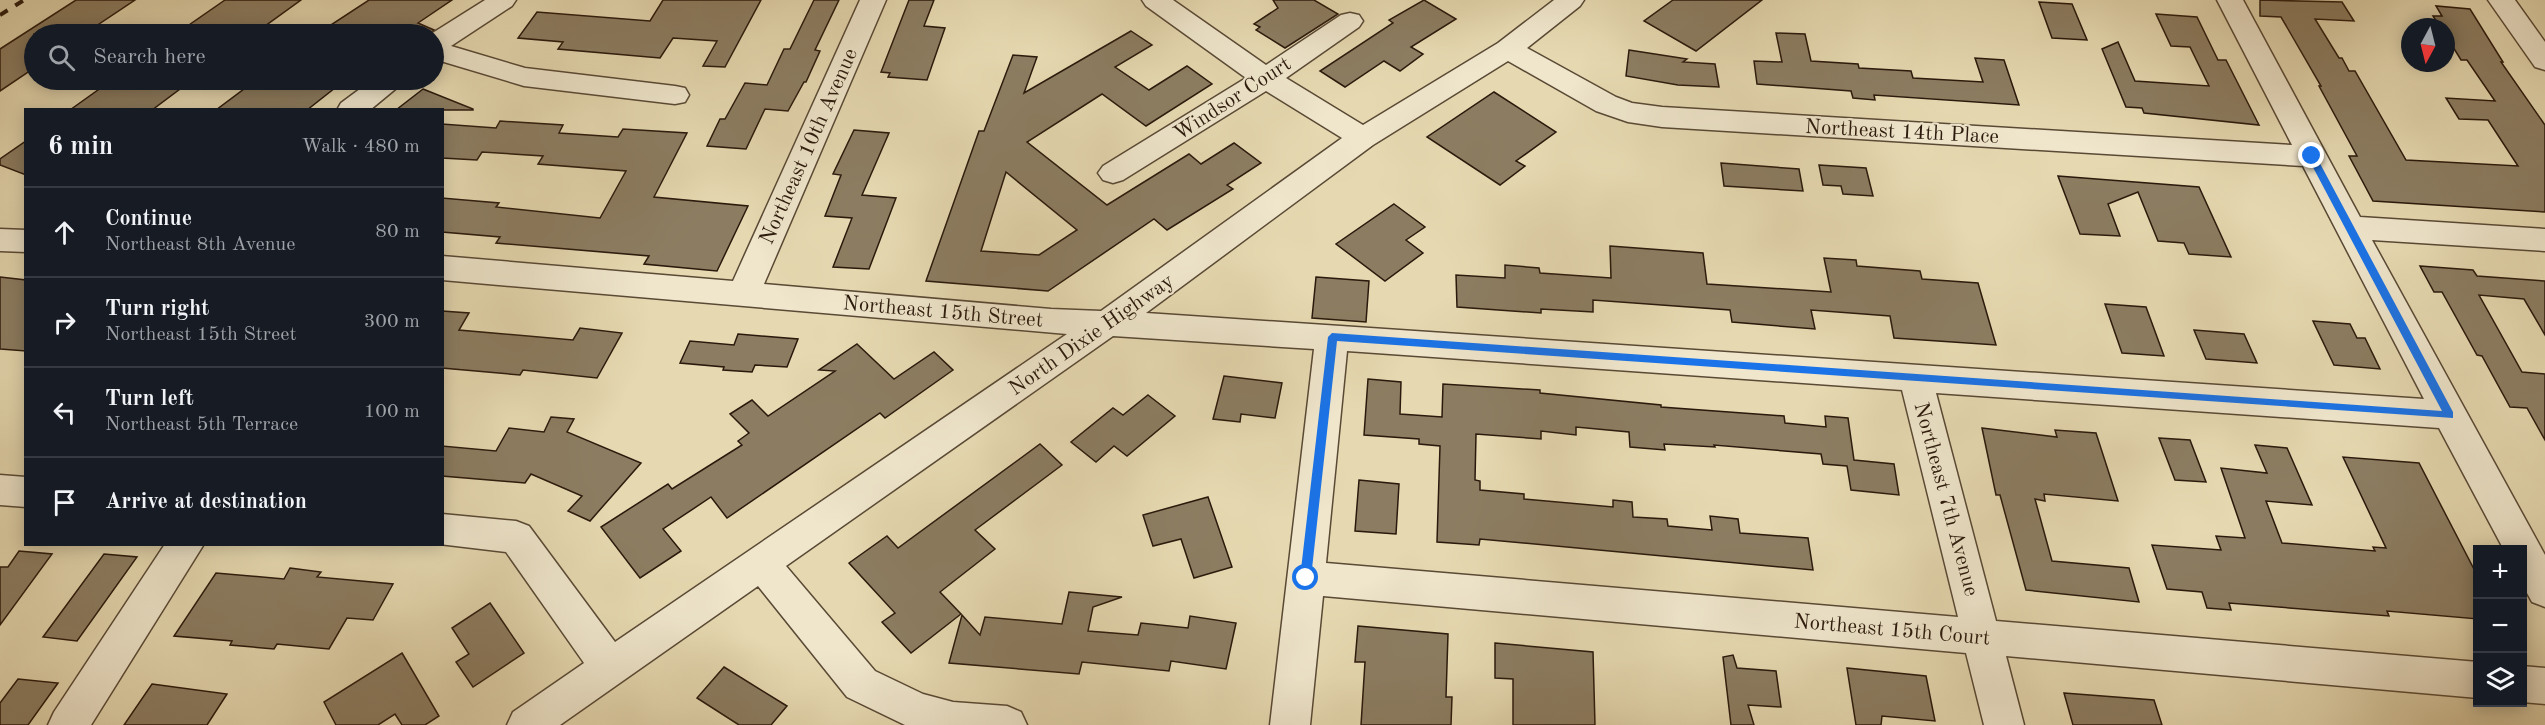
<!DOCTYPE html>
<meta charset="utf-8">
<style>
:root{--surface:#171b24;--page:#20242c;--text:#f1f3f6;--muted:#9ea1a6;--line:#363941}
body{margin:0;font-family:"Old Standard TT",serif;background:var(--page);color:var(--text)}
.controls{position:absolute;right:18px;bottom:18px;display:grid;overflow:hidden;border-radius:0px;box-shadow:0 3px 15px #0003}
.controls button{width:54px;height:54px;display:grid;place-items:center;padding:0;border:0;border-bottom:2px solid var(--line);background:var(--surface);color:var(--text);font:30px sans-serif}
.compass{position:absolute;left:2401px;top:18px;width:54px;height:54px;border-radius:50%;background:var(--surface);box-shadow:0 3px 15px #0003;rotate:187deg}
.stop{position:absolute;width:18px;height:18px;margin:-14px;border:4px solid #1a73e8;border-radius:50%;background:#fff}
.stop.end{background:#1a73e8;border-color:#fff;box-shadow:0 2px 6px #0008}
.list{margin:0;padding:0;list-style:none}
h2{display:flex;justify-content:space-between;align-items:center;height:78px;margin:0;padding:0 24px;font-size:26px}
h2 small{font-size:20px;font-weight:400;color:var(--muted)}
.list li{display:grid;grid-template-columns:39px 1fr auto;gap:18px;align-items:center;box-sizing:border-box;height:90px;padding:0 24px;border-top:2px solid var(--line)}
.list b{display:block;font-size:22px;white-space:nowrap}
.list p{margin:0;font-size:20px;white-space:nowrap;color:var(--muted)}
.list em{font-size:20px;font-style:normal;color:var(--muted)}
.icon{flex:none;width:33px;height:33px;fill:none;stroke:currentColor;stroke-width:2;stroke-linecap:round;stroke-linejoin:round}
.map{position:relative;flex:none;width:2545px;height:725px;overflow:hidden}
.search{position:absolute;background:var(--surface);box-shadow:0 3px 15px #0003;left:24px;top:24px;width:420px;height:66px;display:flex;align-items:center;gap:15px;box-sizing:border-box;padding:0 21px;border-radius:33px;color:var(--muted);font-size:22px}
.panel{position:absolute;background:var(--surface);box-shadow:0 3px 15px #0003;left:24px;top:108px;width:420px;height:438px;border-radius:0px}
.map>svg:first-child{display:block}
</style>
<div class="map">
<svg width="2545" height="725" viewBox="0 0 2545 725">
<rect width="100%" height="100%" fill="#e6d9b1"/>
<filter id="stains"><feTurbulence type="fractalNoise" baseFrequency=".00333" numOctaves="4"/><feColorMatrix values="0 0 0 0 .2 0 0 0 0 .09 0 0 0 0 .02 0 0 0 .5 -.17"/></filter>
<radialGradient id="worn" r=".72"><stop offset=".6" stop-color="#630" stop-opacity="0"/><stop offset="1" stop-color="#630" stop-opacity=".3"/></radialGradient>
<g fill="#8c7d62" stroke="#2a190c" stroke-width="1.5" fill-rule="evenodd">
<path d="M76,0H135L84,34H34V68L0,91V49Z"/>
<path d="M225,0H301L254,34H176Z"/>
<path d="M369,0H452L418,23L434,30L429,34H317Z"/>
<path d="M663,0H761L725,67L703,66L717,41L673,38L660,58L558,49L563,42L518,38L537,12L650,21Z"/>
<path d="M814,0H839L815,50L820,51L806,82H804L788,111L765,109L746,149L707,146L720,119H725L745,83L767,85L784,49H790Z"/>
<path d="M909,0H934L924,26L945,28L927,80L888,77L890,73L881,72Z"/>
<path d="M1273,0H1314L1338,14L1285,48L1256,30L1260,27L1254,24L1278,8Z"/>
<path d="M1424,0L1456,19L1411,47L1423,54L1400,71L1384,61L1345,87L1320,71L1393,23L1389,20Z"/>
<path d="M1673,0H1762L1696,51L1644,21Z"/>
<path d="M2260,0L2342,2L2354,21L2315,19L2339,58H2342L2349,71H2355L2406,160L2518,166L2488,120L2459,119L2446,98L2495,101L2467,60H2461L2458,55L2446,36V27H2440L2433,16H2442L2436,6L2470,9L2503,62H2501L2545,125V212L2373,201L2349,156H2357L2319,86H2321L2281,17L2260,16Z"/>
<path d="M2039,2L2072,4L2087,40L2052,38Z"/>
<path d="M2156,14L2197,17L2218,60H2226L2259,125L2144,113L2142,108L2126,107L2102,49L2118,42L2135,81L2209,86L2190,47L2171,46Z"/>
<path d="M1131,31L1152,45L1115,67L1149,90L1187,66L1212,84L1146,126L1102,94L1027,142L1107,205L1189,154L1201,164L1234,143L1261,163L1227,185L1233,189L1167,230L1154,219L1048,291L926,281L979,131H984L1013,55L1037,57L1024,93ZM1006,172L1077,230L1039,255L981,251Z"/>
<path d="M1776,33L1805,34L1811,61L1858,64L1859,68L1911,71L1913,78L1983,82L1975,58L2004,60L2019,105L1874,95L1875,100L1853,98L1851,91L1757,84L1754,61L1782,62Z"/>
<path d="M1629,50L1687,59L1683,62L1715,64L1719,87L1678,85L1626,76Z"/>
<path d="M112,80H192L152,110H70Z"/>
<path d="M256,80H345L307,110H216Z"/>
<path d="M423,89L473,109V110H396Z"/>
<path d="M1494,92L1556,132L1516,161L1525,166L1500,185L1427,137Z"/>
<path d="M500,121L563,125L559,133L618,137L623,129L687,133L654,197L748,206L717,271L644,264L649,256L496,243L500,237L442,232V198L499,203L496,207L600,218L626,171L538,164L543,156L482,152L477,160L442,158V124L496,128Z"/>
<path d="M854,130L889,133L862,195L896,198L869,269L833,267L852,218L825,216L841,175L833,174Z"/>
<path d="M26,141V175L0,165V159Z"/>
<path d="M1721,163L1799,169L1803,191L1724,186Z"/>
<path d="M1819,165L1866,168L1873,196L1843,194L1841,186L1823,185Z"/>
<path d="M2058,176L2199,187L2231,257L2189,254L2184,243L2158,241L2138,192L2108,204L2120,236L2080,234Z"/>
<path d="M1394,204L1425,227L1406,240L1423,253L1385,281L1336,244Z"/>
<path d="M1610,246L1703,253L1707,284L1831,292L1824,258L1856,260L1857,266L1920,271L1922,279L1978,283L1996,345L1894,338L1890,316L1811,310L1815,329L1732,322L1730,310L1593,300V312L1541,309V313L1457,307L1456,275L1505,278V265L1539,268L1540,273L1611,278Z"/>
<path d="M2420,266L2473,270L2477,276L2545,281V335L2524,299L2479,295L2522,372L2545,374V440L2527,408L2510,407L2482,356L2477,355L2442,292H2434Z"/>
<path d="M0,277L26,280V351L0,349Z"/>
<path d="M1316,277L1369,281L1366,322L1312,318Z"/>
<path d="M2105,304L2146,307L2164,356L2122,353Z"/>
<path d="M442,311L469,313L459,330L573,340L580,328L622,333L597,378L523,370L520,375L442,368Z"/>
<path d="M2313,321L2350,324L2357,338H2365L2380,369L2334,365Z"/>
<path d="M2194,330L2244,334L2257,363L2206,359Z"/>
<path d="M738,334L798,339L787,367L755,365L752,372L723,370L724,367L680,363L690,341L734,345Z"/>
<path d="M857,344L894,379L934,352L953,370L885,418L880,413L727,518L711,497L663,529L681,551L640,578L601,527L668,484L672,489L742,445L738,441L749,433L730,414L752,400L768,416L835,371L819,370Z"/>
<path d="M1224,376L1282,383L1275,418L1241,414L1240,422L1213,419Z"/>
<path d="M1368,379L1401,382L1400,414L1442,417L1443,384L1540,390V393L1661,405V407L1784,416L1785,423L1826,427L1825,416L1848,418L1854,460L1894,464L1899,495L1851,490L1847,466L1823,464L1821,454L1714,445L1715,447L1664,444L1665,450L1630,447L1629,432L1576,427V435L1541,431V439L1476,434L1475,480L1480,481V490L1524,494V499L1613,507V500L1632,502L1633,517L1667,519L1668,526L1712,530L1710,516L1738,519L1740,533L1808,538L1813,570L1480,539L1479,545L1437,542L1440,446L1419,444V439L1364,435Z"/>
<path d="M1148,395L1175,416L1127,456L1114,446L1096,462L1071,442L1113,408L1123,415Z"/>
<path d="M551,417L574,419L567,432L641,463L590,521L568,511L582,496L531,474L525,483L442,476V446L496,451L509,428L544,432Z"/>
<path d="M1982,428L2057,437L2055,430L2096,433L2118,501L2044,494L2045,501L2035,499L2052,561L2129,568L2139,602L2026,590L2000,495H1996Z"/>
<path d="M2159,438L2190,440L2206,482L2175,480Z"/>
<path d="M1040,444L1062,465L975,530L995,549L940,592L961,614L911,653L882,622L895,613L849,563L887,536L898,548Z"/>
<path d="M2255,445L2287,448L2312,505L2266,501L2282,543L2375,551L2373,547L2386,548L2343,457L2419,463L2478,577V619L2387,611L2389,616L2229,603L2231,610L2207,608L2202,592L2167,589L2152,545L2221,550L2216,536L2245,538L2221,468L2267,473Z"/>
<path d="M1359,480L1399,484L1396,534L1355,531Z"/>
<path d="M1208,497L1232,567L1194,578L1181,539L1153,546L1143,515Z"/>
<path d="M19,551L52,554L0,625V567H8Z"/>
<path d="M104,554L137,557L77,641L43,637Z"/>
<path d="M290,568L321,572L317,577L393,584L373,620L347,618L329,649L277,644L274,649L230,645L232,641L174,636L216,573L284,579Z"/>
<path d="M1069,592L1122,597L1093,607L1088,631L1138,635L1141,623L1188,628L1190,616L1236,623L1226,669L1171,661L1169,671L1082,662L1079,674L949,663L962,615L980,635L985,617L1062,624Z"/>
<path d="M490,603L524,653L473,687L456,662L469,654L452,628Z"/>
<path d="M1358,626L1448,634L1446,697H1452L1451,725H1361L1365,662H1355Z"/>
<path d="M1495,643L1593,652L1595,725H1513V679L1495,678Z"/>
<path d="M402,653L439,716L425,725H402L395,714L378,725H336L324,702Z"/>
<path d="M1733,655L1737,668L1776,671L1781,707L1748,705L1754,725H1731L1723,657Z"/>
<path d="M724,667L787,706L771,725H739L697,698Z"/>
<path d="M1847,668L1926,676L1935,721L1882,716L1881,725H1856Z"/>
<path d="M18,679L58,683L28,725H0V703Z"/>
<path d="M152,684L227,694L207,725H124Z"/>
<path d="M2064,693L2154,700L2162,725H2073Z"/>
</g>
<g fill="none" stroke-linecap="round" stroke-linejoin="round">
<g stroke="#594935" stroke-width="3">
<g id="minor">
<path d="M485,0H516L512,6L451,46L525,68L675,86L685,88L689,95L685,102L675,104L524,86L434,59V34H431Z"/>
<path d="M860,0H886L764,284L1051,309L1101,311L1342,138L1266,91L1123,180L1113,183L1103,180L1098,173L1103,166L1246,78L1146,6L1142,0H1173L1266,65L1341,15L1350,13L1359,15L1363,21L1359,27L1286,78L1363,125L1498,43L1554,0H1584L1580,6L1527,48L1616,97L1632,103L1662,107L2292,145L2217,0H2243L2360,217L2545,229V251L2372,240L2545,555V607L2532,602L2522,584V550H2504L2439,428L1936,393L1996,621L2478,662V698L2006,656L2024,725H1984L1966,653L1323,596L1310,725H1270L1314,349L1113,336L786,566L875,671L923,694L953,702L1007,706L1021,712L1027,725H905L847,697L758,586L560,725H507L513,712L584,663L506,552L439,544H442V514L516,521L529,526L615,642L1067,334L442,280V256L733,281ZM1508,61L1596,111L1628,122L1662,127L2303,166L2424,399L1146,313L1373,145ZM1347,351L1902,390L1958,617L1326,563Z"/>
<path d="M2488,0H2515L2545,42V70L2535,67Z"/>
<path d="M372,80H403L399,86L370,110H337L341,103Z"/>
<path d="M0,229L26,230V252L0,251Z"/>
<path d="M0,475L26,477V507L0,505Z"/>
<path d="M165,544H204L91,725H48L54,712Z"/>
<path d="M2522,666L2545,668V704L2522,702Z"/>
</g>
</g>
<use href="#minor" fill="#efe6cc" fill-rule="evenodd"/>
<path stroke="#2a190c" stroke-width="4" stroke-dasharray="9 9" stroke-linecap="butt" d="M0,15L24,0"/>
</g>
<path fill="#1a73e8" d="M2312,153L2316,156L2453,412V418L1337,341L1311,578L1306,582L1300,578L1328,337L1332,333L2442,411L2307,156Z"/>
<g text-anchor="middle" stroke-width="4.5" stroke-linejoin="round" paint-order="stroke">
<g font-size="21" fill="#2a190c" stroke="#efe6cc">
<text transform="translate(1232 98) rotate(-33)" y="7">Windsor Court</text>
<text transform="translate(1902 131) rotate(3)" y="7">Northeast 14th Place</text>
<text transform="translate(808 146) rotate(-66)" y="7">Northeast 10th Avenue</text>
<text transform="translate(943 311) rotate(5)" y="7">Northeast 15th Street</text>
<text transform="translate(1091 334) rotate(-35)" y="7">North Dixie Highway</text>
<text transform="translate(1947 499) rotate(75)" y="7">Northeast 7th Avenue</text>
<text transform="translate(1892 629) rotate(5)" y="7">Northeast 15th Court</text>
</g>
</g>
<rect width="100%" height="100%" filter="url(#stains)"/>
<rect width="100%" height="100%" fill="url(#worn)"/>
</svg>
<div class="controls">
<button>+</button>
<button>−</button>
<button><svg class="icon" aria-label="layers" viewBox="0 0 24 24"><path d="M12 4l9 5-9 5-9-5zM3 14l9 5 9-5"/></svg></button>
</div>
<svg class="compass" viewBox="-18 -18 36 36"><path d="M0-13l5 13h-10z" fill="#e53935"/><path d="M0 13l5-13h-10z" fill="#9ea1a6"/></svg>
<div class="stop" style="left:1306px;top:578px"></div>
<div class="stop end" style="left:2312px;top:156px"></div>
<div class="search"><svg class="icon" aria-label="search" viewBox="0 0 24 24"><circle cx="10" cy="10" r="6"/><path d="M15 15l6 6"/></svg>Search here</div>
<section class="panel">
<h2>6 min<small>Walk · 480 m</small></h2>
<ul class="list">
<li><svg class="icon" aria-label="ahead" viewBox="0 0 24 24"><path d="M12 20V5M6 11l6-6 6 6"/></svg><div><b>Continue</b><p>Northeast 8th Avenue</p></div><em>80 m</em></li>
<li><svg class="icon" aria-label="right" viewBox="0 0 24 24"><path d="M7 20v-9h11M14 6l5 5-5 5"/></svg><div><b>Turn right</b><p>Northeast 15th Street</p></div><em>300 m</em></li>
<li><svg class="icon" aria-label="left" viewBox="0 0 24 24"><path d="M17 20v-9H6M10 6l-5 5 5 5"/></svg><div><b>Turn left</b><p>Northeast 5th Terrace</p></div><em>100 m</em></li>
<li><svg class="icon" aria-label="arrive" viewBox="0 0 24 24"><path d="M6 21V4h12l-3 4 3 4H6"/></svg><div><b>Arrive at destination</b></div></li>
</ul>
</section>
</div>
